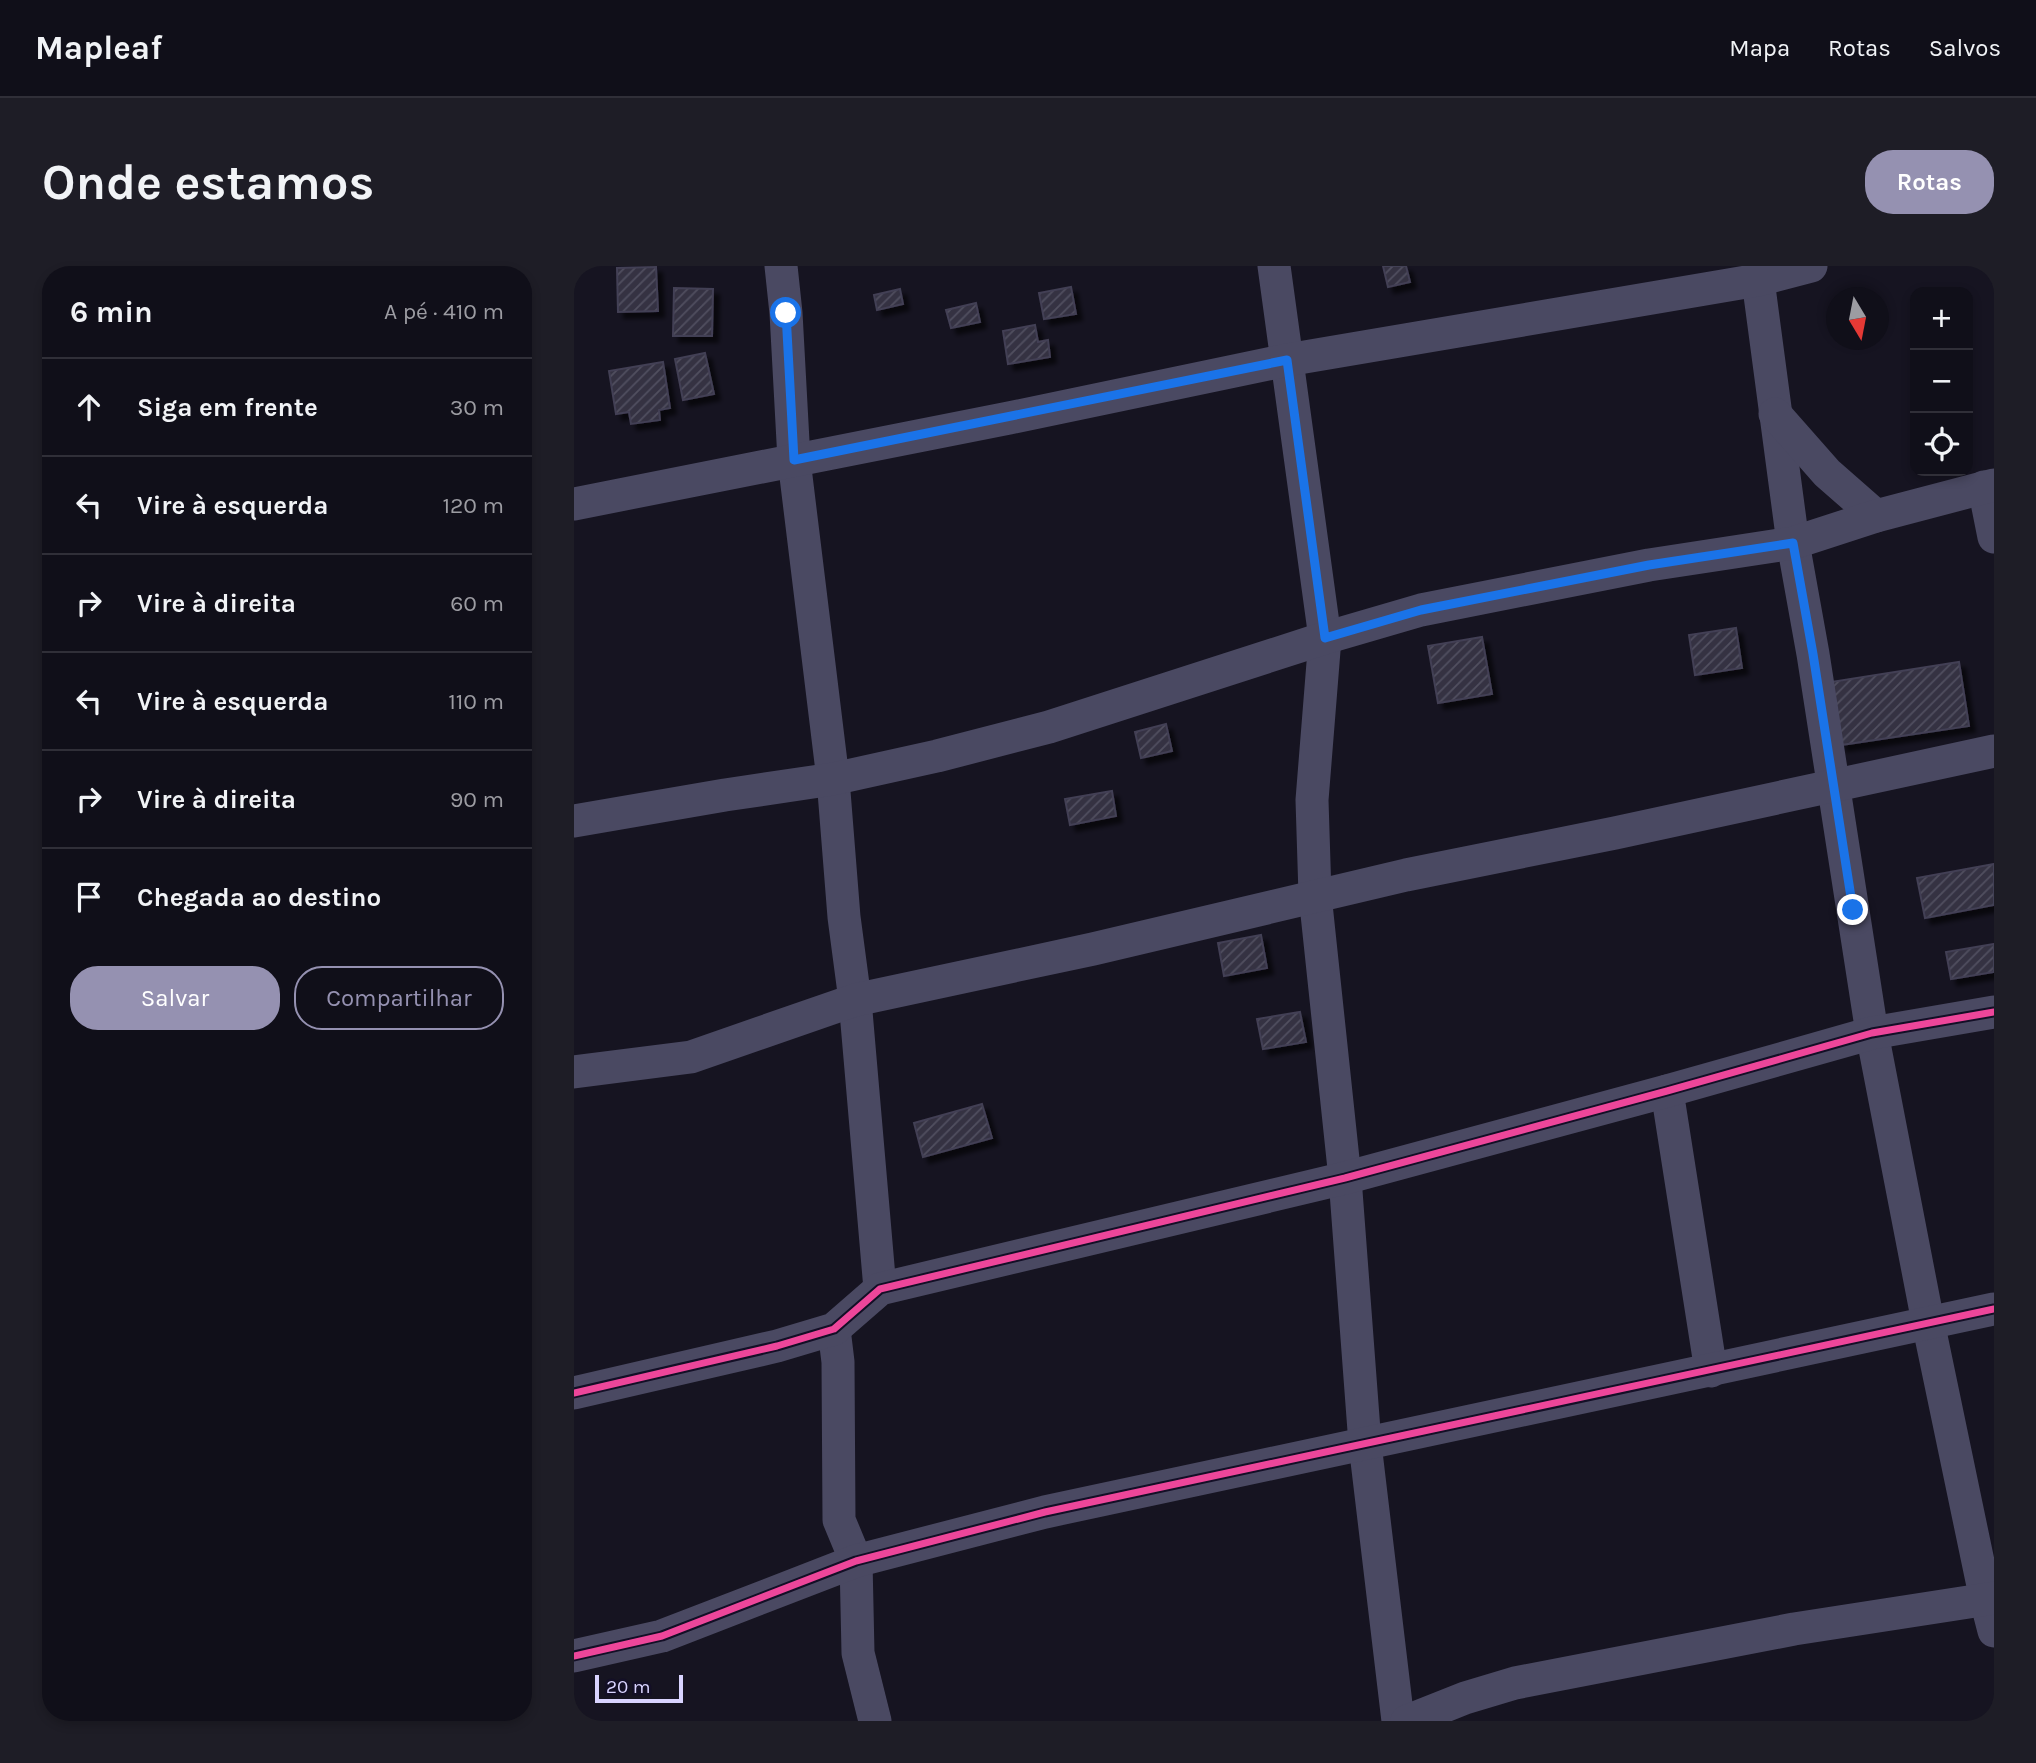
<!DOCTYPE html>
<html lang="pt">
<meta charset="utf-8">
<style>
:root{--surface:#100f19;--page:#1e1d26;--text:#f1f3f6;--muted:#9c9ca2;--line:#302f38;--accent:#9591b1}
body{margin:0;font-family:Karla,sans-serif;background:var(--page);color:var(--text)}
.controls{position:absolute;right:21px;top:21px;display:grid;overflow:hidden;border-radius:14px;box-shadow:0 4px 10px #0003}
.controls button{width:63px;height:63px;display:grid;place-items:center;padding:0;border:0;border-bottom:2px solid var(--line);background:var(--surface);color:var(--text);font:35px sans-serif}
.compass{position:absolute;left:1252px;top:21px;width:63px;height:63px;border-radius:50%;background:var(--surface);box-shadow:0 4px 10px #0003;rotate:170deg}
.scale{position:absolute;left:21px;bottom:18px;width:88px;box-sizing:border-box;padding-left:7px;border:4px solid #d9d4ff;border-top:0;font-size:19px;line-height:24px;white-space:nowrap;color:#d9d4ff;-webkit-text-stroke:5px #130f26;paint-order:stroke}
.stop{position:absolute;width:21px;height:21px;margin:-16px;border:5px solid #1a73e8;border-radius:50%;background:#fff}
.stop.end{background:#1a73e8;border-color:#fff;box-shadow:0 2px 7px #0008}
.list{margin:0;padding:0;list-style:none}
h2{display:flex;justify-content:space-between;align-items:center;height:91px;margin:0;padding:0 28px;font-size:30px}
h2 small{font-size:23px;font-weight:400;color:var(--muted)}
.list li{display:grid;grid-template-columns:46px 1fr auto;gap:21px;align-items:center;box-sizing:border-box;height:98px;padding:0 28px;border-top:2px solid var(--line)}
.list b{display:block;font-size:26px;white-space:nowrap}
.list em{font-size:23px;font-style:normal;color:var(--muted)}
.actions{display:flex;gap:14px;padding:21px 28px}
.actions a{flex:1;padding:16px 0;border:2px solid var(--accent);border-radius:28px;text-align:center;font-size:24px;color:var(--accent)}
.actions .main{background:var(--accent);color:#fff}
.icon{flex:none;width:38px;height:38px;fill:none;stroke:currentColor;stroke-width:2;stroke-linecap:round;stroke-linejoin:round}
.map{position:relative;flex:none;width:1420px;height:1455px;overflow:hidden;border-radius:28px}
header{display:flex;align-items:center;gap:42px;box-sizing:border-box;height:98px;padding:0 35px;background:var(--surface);border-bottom:2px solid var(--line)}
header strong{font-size:33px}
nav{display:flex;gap:38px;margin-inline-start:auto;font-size:24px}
.intro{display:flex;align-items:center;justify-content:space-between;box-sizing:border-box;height:168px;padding:0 42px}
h1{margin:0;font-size:49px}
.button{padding:18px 32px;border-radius:28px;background:var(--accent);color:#fff;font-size:24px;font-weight:700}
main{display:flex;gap:42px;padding:0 42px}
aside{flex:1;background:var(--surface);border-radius:28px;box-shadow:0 4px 10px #0003}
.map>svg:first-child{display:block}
</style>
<header>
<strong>Mapleaf</strong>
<nav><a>Mapa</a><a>Rotas</a><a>Salvos</a></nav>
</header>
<div class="intro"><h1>Onde estamos</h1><a class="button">Rotas</a></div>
<main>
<aside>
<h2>6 min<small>A pé · 410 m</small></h2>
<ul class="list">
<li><svg class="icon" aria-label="ahead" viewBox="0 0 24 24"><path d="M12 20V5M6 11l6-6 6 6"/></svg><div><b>Siga em frente</b></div><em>30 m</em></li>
<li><svg class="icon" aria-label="left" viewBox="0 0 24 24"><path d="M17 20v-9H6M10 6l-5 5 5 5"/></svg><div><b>Vire à esquerda</b></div><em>120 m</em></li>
<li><svg class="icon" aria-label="right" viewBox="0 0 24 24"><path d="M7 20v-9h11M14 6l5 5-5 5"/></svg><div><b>Vire à direita</b></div><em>60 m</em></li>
<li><svg class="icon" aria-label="left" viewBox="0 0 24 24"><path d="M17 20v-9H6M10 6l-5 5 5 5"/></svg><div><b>Vire à esquerda</b></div><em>110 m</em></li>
<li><svg class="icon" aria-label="right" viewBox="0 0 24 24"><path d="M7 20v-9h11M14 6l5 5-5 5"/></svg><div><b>Vire à direita</b></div><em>90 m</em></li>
<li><svg class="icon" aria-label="arrive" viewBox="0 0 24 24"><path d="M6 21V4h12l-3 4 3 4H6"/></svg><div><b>Chegada ao destino</b></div></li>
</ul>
<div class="actions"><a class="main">Salvar</a><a>Compartilhar</a></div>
</aside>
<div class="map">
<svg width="1420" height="1455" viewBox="0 0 1420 1455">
<defs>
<pattern id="building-hatch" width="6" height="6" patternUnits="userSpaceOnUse" patternTransform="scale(1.75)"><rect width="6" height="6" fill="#343243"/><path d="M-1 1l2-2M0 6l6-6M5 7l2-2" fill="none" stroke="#514f5f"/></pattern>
<filter id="shadow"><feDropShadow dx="6" dy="6" stdDeviation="2" flood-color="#0009"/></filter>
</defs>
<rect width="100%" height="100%" fill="#161421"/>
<g fill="url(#building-hatch)" stroke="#433f54" stroke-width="2" filter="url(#shadow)">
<path d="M809,0H832L836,16L814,21Z"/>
<path d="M82,1L84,45L44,46L43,2Z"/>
<path d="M497,21L502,48L470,53L465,27Z"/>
<path d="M100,22L139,23L138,70H99Z"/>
<path d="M326,23L329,38L303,44L300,29Z"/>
<path d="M402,37L406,56L377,62L372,44Z"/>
<path d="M461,59L464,76L474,74L476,91L434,98L429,65Z"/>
<path d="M131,87L140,128L109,134L101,93Z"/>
<path d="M89,96L96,142L85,144L86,154L57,158L55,146L42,148L35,105Z"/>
<path d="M1162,362L1168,402L1121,409L1115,369Z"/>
<path d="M908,371L918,428L864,437L854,380Z"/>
<path d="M1385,396L1395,460L1267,479L1257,416Z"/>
<path d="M592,458L598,485L567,492L561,466Z"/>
<path d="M538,525L542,550L496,559L491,533Z"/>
<path d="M1420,598V639L1351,652L1343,612Z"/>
<path d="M687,669L693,702L650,710L644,677Z"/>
<path d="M1420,678V706L1377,713L1372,686Z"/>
<path d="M726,746L732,776L689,783L683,753Z"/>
<path d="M408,838L418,872L349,891L340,857Z"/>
</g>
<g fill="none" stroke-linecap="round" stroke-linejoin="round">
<g stroke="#4a4962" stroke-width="33">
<path d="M207,0L212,47L220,194L259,513L270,651L281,734L306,1023"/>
<path d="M700,0L751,372L738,534L741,629L771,912L791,1178L824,1455"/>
<path d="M1184,14L1219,277L1239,388L1298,767L1354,1056L1412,1334L1420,1365"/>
<path d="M1201,148L1253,207L1302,250"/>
<path d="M1410,221L1420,271"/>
<path d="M0,238L435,152L713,94L1184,14L1237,0"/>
<path d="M0,555L151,529L259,513L363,490L475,461L751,372L847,344L1075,299L1219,277L1302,250L1420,219"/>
<path d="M0,806L117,791L281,734L519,683L832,609L1041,567L1420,485"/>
<path d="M1093,825L1137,1105"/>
<path d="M260,1063L264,1096L265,1254L282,1295L284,1387L301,1455"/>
<path d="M0,1127L203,1080L260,1063L306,1023L771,912L1093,825L1298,767L1420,746"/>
<path d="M0,1390L88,1370L282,1295L471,1246L1420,1043"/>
<path d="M833,1455L891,1432L941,1417L1220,1363L1420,1332"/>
</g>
<g stroke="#130f26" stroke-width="11">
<g id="cycleway">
<path d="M0,1127L203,1080L260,1063L306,1023L771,912L1093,825L1298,767L1420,746"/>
<path d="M0,1390L88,1370L282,1295L471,1246L1420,1043"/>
</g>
</g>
<use href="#cycleway" stroke="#ed469a" stroke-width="7"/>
</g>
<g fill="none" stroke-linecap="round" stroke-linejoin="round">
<path stroke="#1a73e8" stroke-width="9" d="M212,47L220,194L713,94L751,372L847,344L1075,299L1219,277L1239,388L1279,644"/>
</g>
</svg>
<div class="controls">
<button>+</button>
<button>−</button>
<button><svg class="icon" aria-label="locate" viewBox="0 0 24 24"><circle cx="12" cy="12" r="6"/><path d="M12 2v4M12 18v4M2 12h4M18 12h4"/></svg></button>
</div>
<svg class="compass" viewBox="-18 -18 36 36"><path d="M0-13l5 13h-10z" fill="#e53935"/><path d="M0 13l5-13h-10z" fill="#9c9ca2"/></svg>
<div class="scale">20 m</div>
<div class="stop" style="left:212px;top:47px"></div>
<div class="stop end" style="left:1279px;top:644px"></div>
</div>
</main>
